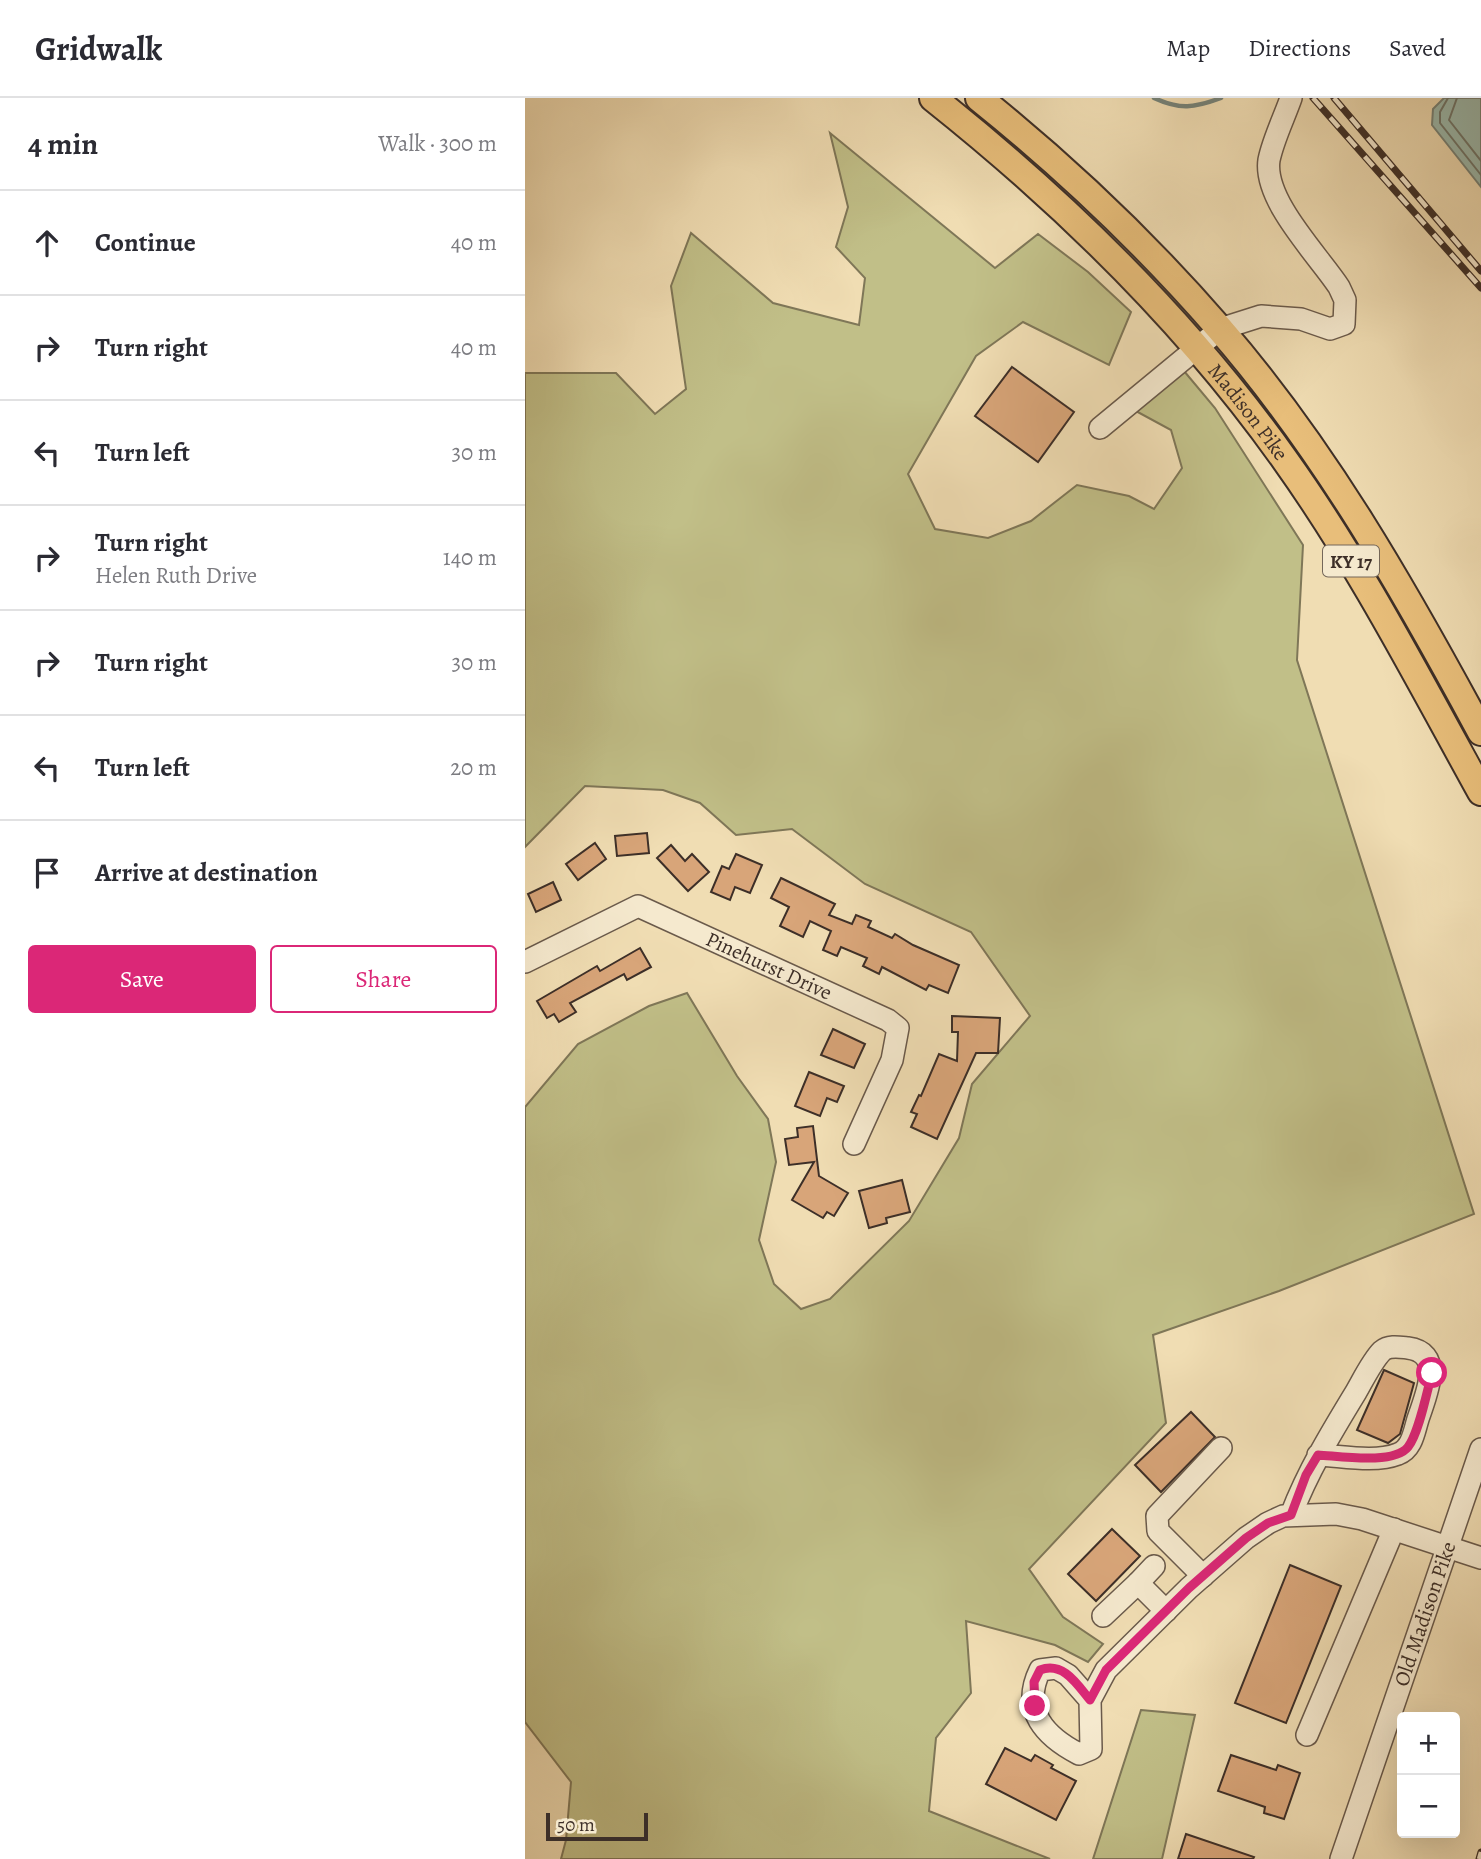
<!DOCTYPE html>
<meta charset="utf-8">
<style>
:root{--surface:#fff;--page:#f2f2f3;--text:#2b2b33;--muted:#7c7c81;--line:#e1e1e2;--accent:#db2777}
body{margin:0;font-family:Alegreya,serif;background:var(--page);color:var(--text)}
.controls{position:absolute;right:21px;bottom:21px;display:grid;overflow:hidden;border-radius:7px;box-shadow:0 7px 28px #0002}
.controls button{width:63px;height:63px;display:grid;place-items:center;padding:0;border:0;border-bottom:2px solid var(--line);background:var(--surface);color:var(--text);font:35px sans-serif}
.scale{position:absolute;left:21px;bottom:18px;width:102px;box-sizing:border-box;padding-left:7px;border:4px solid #3d2f28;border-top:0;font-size:19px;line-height:24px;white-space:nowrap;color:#3d2f28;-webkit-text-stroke:5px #f5e9ce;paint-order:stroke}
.stop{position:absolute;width:21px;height:21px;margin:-16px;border:5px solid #db2777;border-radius:50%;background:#fff}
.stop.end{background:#db2777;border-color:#fff;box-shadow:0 2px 7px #0008}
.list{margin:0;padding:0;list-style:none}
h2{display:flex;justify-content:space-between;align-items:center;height:91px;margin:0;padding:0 28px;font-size:30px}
h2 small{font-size:23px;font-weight:400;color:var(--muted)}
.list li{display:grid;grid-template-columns:46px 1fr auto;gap:21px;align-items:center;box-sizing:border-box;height:105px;padding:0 28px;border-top:2px solid var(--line)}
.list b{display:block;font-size:26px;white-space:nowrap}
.list p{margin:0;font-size:23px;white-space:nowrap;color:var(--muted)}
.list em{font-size:23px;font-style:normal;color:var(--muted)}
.actions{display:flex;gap:14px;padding:21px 28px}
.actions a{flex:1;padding:16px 0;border:2px solid var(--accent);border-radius:7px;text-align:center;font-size:24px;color:var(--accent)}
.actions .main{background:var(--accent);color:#fff}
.icon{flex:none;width:38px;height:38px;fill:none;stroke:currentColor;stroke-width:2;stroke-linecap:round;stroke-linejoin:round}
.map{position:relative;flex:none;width:956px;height:1761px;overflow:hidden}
header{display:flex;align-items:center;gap:42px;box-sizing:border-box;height:98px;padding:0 35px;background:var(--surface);border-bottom:2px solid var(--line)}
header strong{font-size:33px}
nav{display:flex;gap:38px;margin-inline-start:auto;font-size:24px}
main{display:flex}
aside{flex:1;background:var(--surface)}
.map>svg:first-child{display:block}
</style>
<header>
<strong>Gridwalk</strong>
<nav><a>Map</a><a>Directions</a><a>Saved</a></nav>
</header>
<main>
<aside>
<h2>4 min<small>Walk · 300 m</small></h2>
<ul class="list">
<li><svg class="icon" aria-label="ahead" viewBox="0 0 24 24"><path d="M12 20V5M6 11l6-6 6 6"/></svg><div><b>Continue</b></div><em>40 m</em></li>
<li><svg class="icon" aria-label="right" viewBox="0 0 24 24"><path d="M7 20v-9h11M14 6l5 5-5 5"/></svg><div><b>Turn right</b></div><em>40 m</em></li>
<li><svg class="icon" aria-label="left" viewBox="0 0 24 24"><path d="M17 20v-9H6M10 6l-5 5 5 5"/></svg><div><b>Turn left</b></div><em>30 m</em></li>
<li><svg class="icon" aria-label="right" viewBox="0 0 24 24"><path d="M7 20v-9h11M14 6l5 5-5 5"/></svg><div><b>Turn right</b><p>Helen Ruth Drive</p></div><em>140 m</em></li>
<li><svg class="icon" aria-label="right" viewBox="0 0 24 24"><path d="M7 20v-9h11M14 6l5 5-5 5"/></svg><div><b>Turn right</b></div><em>30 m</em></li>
<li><svg class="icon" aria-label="left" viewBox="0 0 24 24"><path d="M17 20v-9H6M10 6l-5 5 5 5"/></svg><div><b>Turn left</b></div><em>20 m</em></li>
<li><svg class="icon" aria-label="arrive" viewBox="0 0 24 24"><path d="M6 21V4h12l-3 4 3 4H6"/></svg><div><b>Arrive at destination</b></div></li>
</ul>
<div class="actions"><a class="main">Save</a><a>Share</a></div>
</aside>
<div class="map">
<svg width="956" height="1761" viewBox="0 0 956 1761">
<rect width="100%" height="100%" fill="#f0ddb3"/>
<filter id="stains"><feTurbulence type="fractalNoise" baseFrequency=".00286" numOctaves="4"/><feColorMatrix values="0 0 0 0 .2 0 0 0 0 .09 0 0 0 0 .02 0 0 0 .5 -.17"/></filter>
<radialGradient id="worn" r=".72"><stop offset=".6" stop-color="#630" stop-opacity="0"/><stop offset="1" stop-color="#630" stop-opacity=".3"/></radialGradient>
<g fill="#c1bf88" stroke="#7f7758" stroke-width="2">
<path d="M305,35L470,170L513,136L563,174L606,214L584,267L498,224L451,258L383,376L410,431L463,440L506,423L552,387L604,398L629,411L657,370L646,332L609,312L659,273L690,310L778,447L772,562L949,1116L754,1193L628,1237L641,1325L504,1471L538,1519L578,1546L563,1564L530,1547L441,1523L446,1595L411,1640L404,1713L525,1761H36L41,1742L46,1684L0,1624V1009L53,946L124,908L162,895L212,978L243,1021L251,1064L234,1142L249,1186L276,1211L305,1201L384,1123L434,1040L447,986L505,918L446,834L340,786L267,731L211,737L175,705L138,692L60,688L0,749V275H91L130,316L161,291L146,188L166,135L248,205L334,227L340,180L311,149L323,109Z"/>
<path d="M616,1612L670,1617L637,1761H568Z"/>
</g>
<path fill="#9abbb0" stroke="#75837a" stroke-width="2" d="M919,0H956V89L907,27L908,11Z"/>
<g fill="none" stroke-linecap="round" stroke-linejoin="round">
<g stroke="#6c756c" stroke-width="2">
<path d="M923,0L915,14V25L956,77"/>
<path d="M932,0L924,22L956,63"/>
</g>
<path stroke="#75837a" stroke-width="4.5" d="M629,0C655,12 669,10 696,0"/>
</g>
<g fill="#d8a579" stroke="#3d2f28" stroke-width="2">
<path d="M487,269L549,314L513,364L450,318Z"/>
<path d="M122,735L124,755L92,758L90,738Z"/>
<path d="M70,745L81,761L53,782L41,766Z"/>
<path d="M146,747L160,763L167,756L184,774L163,793L132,760Z"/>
<path d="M211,756L237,767L225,795L210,789L205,802L186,794L197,768L204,771Z"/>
<path d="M256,780L310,806L304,817L327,826L331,817L346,823L343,829L367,840L370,836L388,847L434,867L423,895L404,887L401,892L357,869L354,876L338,868L342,860L316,849L312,858L298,852L306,833L285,823L278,839L255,828L264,809L246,800Z"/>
<path d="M28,784L36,802L11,814L3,796Z"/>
<path d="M115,850L126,869L102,882L99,876L45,905L51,914L34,924L29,916L22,920L12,903L72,868L75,873Z"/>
<path d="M427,918L475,920L473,955H451L412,1041L386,1029L392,1016L386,1014L394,997L396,998L414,956L432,963L433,934H427Z"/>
<path d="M308,931L340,946L329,970L296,957Z"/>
<path d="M284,974L319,988L312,1004L302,1000L295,1018L270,1008Z"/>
<path d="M288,1028L294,1078L323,1095L309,1118L302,1114L298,1120L267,1102L289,1064L264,1067L260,1041L273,1039L272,1030Z"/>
<path d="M377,1082L385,1114L361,1120L362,1125L344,1130L334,1093Z"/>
<path d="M859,1272L889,1285L875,1336L863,1345L832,1332Z"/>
<path d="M666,1314L690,1339L636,1394L610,1367Z"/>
<path d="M587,1431L615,1458L571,1503L543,1476Z"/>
<path d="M765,1467L816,1488L761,1625L710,1605Z"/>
<path d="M480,1650L506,1663L510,1657L528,1667L526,1670L551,1683L531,1722L461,1686Z"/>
<path d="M706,1657L751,1672L753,1667L775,1675L759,1721L739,1715L740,1709L693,1693Z"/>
<path d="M661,1736L729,1759L728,1761H653Z"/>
</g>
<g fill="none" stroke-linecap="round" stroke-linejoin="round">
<g stroke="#6a5a4b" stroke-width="24">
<g id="minor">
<path d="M575,330L695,231L736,218L776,221L805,231L819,226L820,202L814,189C793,157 738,102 744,62C748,42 759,20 766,0"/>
<path id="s1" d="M0,864L113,808L363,922L373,930L367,962L329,1046"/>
<path d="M766,1417C783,1373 806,1335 831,1294C838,1282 847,1263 857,1253C864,1247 874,1249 883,1250C921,1255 900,1299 893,1321C889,1334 887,1351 873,1356C850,1365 817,1358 793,1357"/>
<path d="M678,1478L633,1433L632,1418L696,1350"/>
<path d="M613,1485L629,1468"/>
<path d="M578,1518L613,1485L641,1513"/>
<path d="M565,1602L543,1577L531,1570L515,1572C495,1613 521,1639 554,1656L566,1651L565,1602L581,1572L664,1490L721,1440L743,1425L758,1418L811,1416L837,1421L956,1460"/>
<path d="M782,1637L869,1431"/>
<path id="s2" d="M816,1761L956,1351"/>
</g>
</g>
<g stroke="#3d2f28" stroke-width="30">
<g id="major">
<path id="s3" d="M408,0C540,105 662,224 760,362C835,467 894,582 956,694"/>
<path d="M454,0C540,69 622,147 694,230C800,352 880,493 956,634"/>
</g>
</g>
<use href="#minor" stroke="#f5e9ce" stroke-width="21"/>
<use href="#major" stroke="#e8be7a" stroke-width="26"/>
<g stroke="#3d2f28" stroke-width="7">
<g id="rail">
<path d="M788,0L956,190"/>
<path d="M809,0L956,173"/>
<path d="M954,1761L956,1754"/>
</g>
</g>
<use href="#rail" stroke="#f5e9ce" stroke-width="4.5" stroke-dasharray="13" stroke-linecap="butt"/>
</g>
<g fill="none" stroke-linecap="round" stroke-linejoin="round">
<path stroke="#db2777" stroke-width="9" d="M510,1608L509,1584L515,1572C538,1563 552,1586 565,1602L581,1572L664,1490L721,1440L743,1425L766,1417L781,1377L793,1357C814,1358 869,1367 883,1349C894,1335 902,1293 907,1275"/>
</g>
<g text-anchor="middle" stroke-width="6" stroke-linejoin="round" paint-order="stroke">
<rect fill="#f5e9ce" stroke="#74675a" stroke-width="2" x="798" y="447.5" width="56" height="31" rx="5"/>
<g font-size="19" font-weight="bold" fill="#3d2f28">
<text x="826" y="470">KY 17</text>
</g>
<g font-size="21" fill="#3d2f28" stroke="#f5e9ce">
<text dy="7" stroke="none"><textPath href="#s3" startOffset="446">Madison Pike</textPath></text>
<text dy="7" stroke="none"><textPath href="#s1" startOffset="270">Pinehurst Drive</textPath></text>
<text dy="7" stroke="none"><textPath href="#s2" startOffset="259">Old Madison Pike</textPath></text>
</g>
</g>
<rect width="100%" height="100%" filter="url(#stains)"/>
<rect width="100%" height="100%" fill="url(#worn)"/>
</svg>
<div class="controls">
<button>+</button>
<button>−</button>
</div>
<div class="scale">50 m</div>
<div class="stop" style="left:907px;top:1275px"></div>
<div class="stop end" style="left:510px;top:1608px"></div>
</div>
</main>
